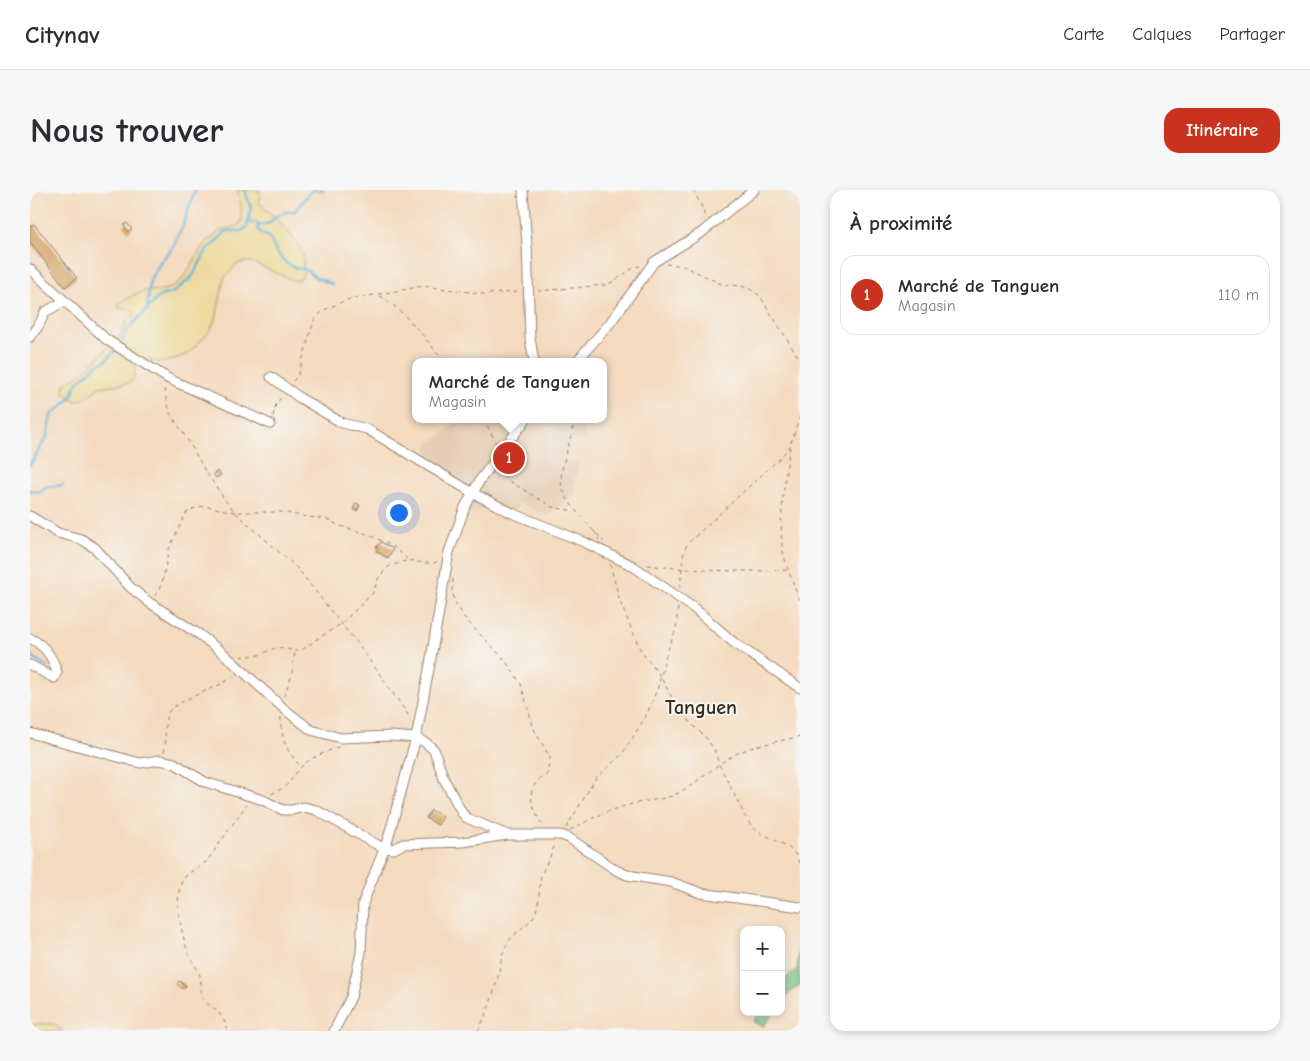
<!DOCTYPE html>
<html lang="fr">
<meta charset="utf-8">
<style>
:root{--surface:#fff;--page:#f7f7f7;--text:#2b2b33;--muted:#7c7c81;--line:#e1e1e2;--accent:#c8321e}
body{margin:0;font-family:"Comic Neue",sans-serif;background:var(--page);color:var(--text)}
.controls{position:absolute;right:15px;bottom:15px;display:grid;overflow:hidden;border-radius:10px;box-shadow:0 2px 8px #0003}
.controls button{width:45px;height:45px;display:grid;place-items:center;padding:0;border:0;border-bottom:1px solid var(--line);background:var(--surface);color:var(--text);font:25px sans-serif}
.you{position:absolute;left:368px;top:322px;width:18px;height:18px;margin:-12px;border:4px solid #fff;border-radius:50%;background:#1a73e8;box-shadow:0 0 0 8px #1a73e833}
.badge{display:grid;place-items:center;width:32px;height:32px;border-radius:50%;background:var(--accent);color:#fff;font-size:16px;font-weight:700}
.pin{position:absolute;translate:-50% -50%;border:2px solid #fff;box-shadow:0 1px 5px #0006}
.popup{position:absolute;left:382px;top:168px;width:195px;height:65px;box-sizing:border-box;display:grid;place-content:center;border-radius:10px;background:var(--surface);filter:drop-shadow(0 1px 4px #0005);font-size:16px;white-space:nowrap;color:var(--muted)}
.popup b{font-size:19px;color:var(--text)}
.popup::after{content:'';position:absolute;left:50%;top:100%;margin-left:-10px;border:10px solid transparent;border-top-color:var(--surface)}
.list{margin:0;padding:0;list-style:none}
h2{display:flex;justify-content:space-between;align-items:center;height:65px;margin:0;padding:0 20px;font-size:21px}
h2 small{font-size:16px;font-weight:400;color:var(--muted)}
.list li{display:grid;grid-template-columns:32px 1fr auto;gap:15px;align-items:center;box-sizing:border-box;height:80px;margin:0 10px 10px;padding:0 10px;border:1px solid var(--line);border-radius:15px}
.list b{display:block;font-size:19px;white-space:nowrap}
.list p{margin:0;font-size:16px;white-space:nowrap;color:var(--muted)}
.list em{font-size:16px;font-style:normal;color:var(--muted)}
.map{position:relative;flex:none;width:770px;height:841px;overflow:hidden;border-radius:15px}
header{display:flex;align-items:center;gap:30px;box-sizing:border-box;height:70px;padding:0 25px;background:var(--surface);border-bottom:1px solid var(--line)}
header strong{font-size:24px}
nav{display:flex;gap:28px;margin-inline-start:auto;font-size:18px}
.intro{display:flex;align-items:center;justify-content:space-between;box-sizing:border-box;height:120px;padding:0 30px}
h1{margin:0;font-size:35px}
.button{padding:12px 22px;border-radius:15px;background:var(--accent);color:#fff;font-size:18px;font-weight:700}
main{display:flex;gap:30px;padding:0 30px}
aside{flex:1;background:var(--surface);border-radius:15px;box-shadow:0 2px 8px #0003}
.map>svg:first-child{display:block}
</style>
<header>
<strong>Citynav</strong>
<nav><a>Carte</a><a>Calques</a><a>Partager</a></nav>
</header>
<div class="intro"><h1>Nous trouver</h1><a class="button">Itinéraire</a></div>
<main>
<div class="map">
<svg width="770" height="841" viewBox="0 0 770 841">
<rect width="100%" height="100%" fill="#f6f6f2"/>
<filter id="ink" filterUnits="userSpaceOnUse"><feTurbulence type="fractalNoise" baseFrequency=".02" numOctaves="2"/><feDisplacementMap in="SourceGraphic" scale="10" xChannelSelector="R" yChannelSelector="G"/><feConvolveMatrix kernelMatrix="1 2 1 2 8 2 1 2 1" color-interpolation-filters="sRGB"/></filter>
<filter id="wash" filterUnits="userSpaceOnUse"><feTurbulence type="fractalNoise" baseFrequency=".0096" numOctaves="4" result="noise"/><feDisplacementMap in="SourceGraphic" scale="20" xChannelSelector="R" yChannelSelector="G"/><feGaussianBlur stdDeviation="1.12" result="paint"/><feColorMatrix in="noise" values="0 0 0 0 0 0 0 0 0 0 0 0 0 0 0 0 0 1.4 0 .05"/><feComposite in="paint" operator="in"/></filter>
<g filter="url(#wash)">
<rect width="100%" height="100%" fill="#f4dabe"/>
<path fill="#e5ccb3" d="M432,229H506L517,240L556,233L554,250H541L535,271L550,272L543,296L547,303L516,326L490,313L482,323L463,313L444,324L435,317L443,303L399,276L397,255Z"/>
<g fill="#7abc7e" stroke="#5a734e">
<path d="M769,757L770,795L756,806L751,812V792L767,779Z"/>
<path d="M729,822H744L734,836L723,832Z"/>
</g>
<g fill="#eeda9e" stroke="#94825e">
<path d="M207,0H230L229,13C240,22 269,51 273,65C274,72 273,79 273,86L269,90L265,91L221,72H214L206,75L194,88L187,125L180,141L158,164L136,172H128L115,169L104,172L105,187L100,193L69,197L60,205L51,210L45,211L34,203L35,193L51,184L90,146L96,132L104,126V122L101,120L89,118L88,115C91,111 110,101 115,101C124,100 134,101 143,97C156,91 167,62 177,50L182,49C193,34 200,42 211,33V15Z"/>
<path d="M9,834H24L33,841H0V835Z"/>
</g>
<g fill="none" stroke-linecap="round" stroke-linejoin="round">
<g stroke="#62b2dc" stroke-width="2.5">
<path d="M218,33L226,32L228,33V39L230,42L239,47L247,63L256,73L266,78L275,79L285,87L302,94"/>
<path d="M228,36L240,33C246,23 254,22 265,21L282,0H294"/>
<path d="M117,121L120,90L131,71L142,59L153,35L165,0"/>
<path d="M90,155L97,140L130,106L144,102L162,87L178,58L184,54L194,43L198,41H212L217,37L221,19L215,0"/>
<path d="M0,275L17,246L21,225L37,212L42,205L45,197L50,190L66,176L75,171L87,159"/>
<path d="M0,300L10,302L16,297L33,295"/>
<path d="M0,465L17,477"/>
</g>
</g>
<g id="blocks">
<g fill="#d2a260">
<path d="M97,33L102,39L98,42L94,35Z"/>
<path d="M4,34L47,88L35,97L0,52V37Z"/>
<path d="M188,281L191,285L186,288L183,284Z"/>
<path d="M326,313L330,315L327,321L323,319Z"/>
<path d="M351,352L363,359L358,368L346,361L348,358L346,357Z"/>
<path d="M401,620L413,627L408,635L396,628Z"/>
<path d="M149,791L156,796L153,799L147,794Z"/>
</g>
</g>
</g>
<g filter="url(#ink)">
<use href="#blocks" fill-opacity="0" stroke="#98826e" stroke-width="1"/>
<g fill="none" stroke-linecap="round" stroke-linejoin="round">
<g stroke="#98826e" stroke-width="11">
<g id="street">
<path d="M493,0L497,54L500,148L504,172"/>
<path d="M0,79L77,150L118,176L139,189L240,234"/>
<path d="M0,147L8,137L15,122L35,111"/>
<path d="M546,172L580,133L624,72L671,43L724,0"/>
<path d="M241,187L270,208L312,233L337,239L443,303L482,323L554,352L603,376L665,419L703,452L770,498"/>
<path d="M0,326L28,343L51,349L65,358L100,397L120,413L170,445L193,463L253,518L281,540L311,548L361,546L386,548L396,553L404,560L414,589L432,623L437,628L475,644"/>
<path d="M0,448C15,456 22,466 27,482L24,488L0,475"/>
<path d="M0,543L110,573L130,570L144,573L175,592L233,610L253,620H262L274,617L286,620L353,658L364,659L373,654L433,652L477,645H531L539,648L586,680L597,685L641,692L671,703L770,717"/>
<path d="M304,841L321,807L331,763L333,713L358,649L386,548L400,474L419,362L435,317L450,290L496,229"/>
</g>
</g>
<g stroke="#98826e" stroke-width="1" stroke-dasharray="4 4" stroke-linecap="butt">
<path d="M663,0L674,21V30"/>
<path d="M636,74L654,76L691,94L711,96L720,99L730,106L770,170"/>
<path d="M508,101L575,95C589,91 598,78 610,76"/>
<path d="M350,106C376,122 395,148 414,172"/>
<path d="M263,191L268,185L284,130L294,120L316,110L394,96L454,104L489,102"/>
<path d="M134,199L140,223L159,252L174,279L195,310L208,325L268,379L311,434L329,455L381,529"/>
<path d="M243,226L246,214L253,205"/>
<path d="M454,229L466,253"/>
<path d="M544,229C542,250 532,269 531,290C531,307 553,329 564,341"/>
<path d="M761,253L770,226"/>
<path d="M760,257C755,286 748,334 753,362C757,379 764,395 770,411"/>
<path d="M466,283L522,317L544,321"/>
<path d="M564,341L569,350"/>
<path d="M567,344L574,352"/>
<path d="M580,374L590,412L611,461L630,486L650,522L677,549L684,559L689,574L716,628L722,637L731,643L757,656L766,665L770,674"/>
<path d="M617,375C665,381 711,382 759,380"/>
<path d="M423,389L422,401L425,412L436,430L475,470L491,494L504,539L520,568L517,584C514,588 508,589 505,594C496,606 506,625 513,636"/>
<path d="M650,398L653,366L657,354L751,267L761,255"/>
<path d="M125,406L132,393L139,359L156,323L165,318L175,316L205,322H253L271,326L296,329L310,336L337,344L363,356L378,370"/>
<path d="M211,467L229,465L248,457L266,461L272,460L287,449L311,434L343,403L348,389L358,377L378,370L394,373H404L409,371"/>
<path d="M254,506L262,485L263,469L266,462"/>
<path d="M251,527C251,550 256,560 271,577"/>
<path d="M134,562C138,549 132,535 138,523C143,511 192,497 206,485"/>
<path d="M241,604C262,595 257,593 270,578C280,567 297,562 310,556"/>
<path d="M536,638L566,588L591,565L602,549L617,524L628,497L636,465L646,439L648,417"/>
<path d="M540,640C562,628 583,618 607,613C619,610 633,610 644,605C666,595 683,576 704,565C724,554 749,552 770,546"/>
<path d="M197,841C194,823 186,821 173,810C169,802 173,791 169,783C166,776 161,770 158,762C152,745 141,702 155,687C161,680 171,677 177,671L217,614"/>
<path d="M448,841C457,824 463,806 468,787C470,778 471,766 475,758C481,744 495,738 503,727C511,715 508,699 511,686C514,675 524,665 523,654"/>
</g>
<use href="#street" stroke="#fff" stroke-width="9"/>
</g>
</g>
<g text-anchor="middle" stroke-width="4" stroke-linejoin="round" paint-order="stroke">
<g font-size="20" font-weight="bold" fill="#3b2a1e" stroke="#f6f6f2">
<text x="671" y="524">Tanguen</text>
</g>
</g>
</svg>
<div class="controls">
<button>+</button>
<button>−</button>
</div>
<div class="you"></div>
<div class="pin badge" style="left:479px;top:268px">1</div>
<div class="popup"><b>Marché de Tanguen</b>Magasin</div>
</div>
<aside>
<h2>À proximité<small></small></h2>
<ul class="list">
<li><span class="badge">1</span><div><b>Marché de Tanguen</b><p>Magasin</p></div><em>110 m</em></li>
</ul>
</aside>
</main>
